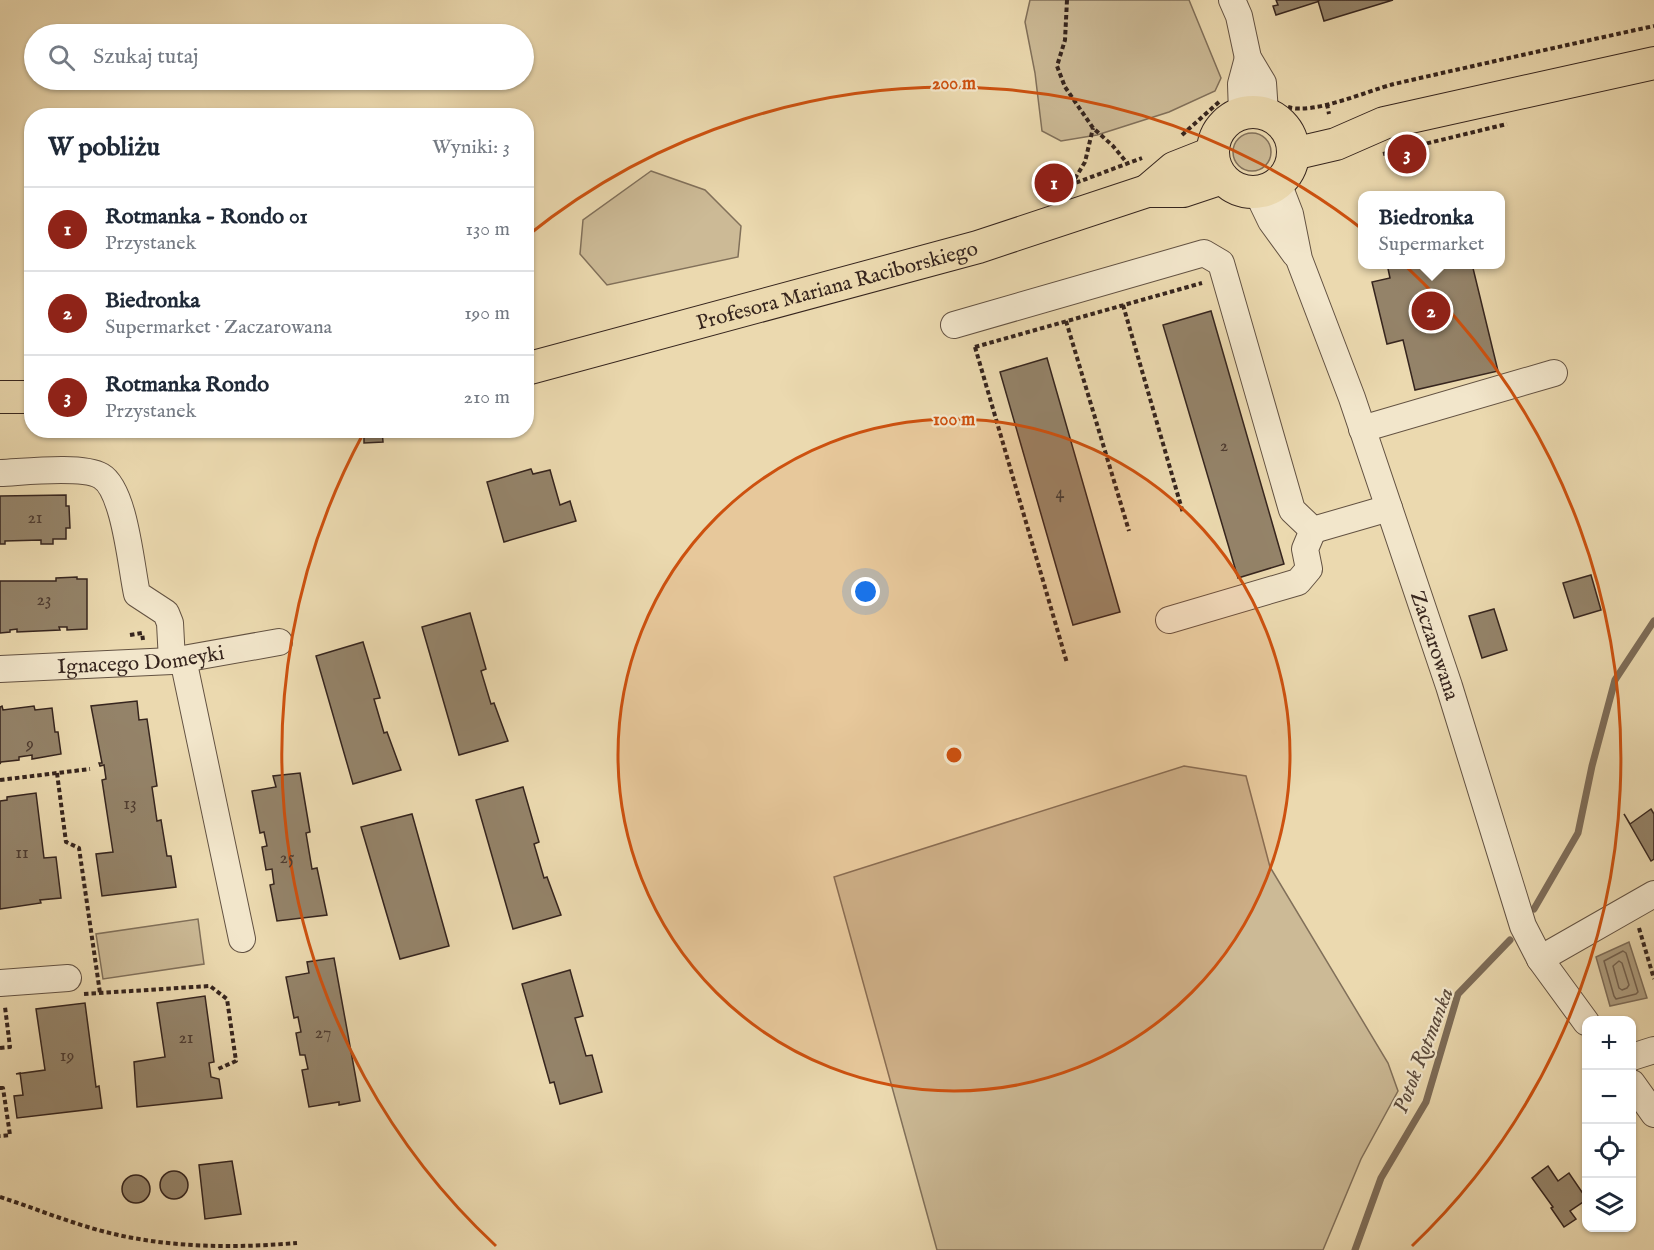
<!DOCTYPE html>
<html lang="pl">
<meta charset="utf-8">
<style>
:root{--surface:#fff;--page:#f2f2f3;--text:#1f2937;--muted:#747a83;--line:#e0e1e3;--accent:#8f2418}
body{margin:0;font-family:"IM FELL English",serif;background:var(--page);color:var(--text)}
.controls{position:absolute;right:18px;bottom:18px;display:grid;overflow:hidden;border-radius:12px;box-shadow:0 2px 4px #0004}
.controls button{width:54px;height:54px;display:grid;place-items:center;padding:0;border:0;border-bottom:2px solid var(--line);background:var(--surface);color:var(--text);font:30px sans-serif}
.you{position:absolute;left:866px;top:592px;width:21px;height:21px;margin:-15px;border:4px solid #fff;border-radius:50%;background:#1a73e8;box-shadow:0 0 0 9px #1a73e833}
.badge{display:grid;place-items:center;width:39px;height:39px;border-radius:50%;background:var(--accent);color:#fff;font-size:20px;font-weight:700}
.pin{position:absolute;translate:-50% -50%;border:3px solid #fff;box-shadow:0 2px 6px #0006}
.popup{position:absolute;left:1358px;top:191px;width:147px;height:78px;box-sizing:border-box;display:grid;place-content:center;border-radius:12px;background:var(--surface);filter:drop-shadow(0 2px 4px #0005);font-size:20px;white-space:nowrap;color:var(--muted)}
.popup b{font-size:22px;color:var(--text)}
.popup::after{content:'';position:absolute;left:50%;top:100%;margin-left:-12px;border:12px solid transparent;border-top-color:var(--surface)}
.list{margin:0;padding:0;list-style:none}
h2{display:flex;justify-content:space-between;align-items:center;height:78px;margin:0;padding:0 24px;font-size:26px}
h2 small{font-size:20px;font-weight:400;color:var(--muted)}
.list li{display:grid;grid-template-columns:39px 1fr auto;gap:18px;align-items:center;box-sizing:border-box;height:84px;padding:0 24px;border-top:2px solid var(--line)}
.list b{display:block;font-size:22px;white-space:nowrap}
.list p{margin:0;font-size:20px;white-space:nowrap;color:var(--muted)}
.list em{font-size:20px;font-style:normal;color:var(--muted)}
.icon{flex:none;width:33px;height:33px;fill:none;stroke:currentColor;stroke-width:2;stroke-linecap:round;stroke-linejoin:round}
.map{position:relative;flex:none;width:1654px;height:1250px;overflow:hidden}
.search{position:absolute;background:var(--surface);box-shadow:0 2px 4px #0004;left:24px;top:24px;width:510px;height:66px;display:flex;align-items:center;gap:15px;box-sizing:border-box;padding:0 21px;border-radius:33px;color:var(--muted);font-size:22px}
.panel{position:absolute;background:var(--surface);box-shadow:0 2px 4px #0004;left:24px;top:108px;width:510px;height:330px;border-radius:24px}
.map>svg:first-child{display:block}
</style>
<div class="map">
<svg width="1654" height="1250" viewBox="0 0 1654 1250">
<rect width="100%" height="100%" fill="#ebd9af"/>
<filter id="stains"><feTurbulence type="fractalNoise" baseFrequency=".00333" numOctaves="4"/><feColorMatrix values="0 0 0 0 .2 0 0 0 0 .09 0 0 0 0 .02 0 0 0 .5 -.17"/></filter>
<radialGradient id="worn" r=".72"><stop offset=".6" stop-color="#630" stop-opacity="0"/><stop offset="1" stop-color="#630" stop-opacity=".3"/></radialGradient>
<g fill="#ccba96" stroke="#81705a" stroke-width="1.5">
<path d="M1030,0H1189L1221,78L1215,91L1169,112L1097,135L1061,141L1042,131L1035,73L1025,22Z"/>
<circle cx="1252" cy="152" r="19"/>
<path d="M651,171L705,190L741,226L738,257L607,285L580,254L583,220Z"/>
<path d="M1184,766L1246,776L1270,867L1388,1063L1398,1091L1361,1159L1323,1250H937L834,877Z"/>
<path d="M198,919L204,964L103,979L96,934Z"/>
</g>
<path fill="#ad9c7e" stroke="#7d6c58" stroke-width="1.5" d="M1629,942L1647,998L1610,1006L1596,957Z"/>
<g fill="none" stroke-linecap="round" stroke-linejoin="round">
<g stroke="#72604e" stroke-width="1.5">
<path d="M1623,951L1626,953L1638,992L1636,994L1616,999L1614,996L1604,961Z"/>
<path d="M1619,961L1622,963L1629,985L1627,988L1622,990L1619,988L1613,966Z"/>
</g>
<g stroke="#7d6c58" stroke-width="7">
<path d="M1534,909L1578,833L1592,766L1615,680L1654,621"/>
<path d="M1355,1250L1381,1178L1426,1102L1458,994L1510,940"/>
</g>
</g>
<g fill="#948369" stroke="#36251e" stroke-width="1.5">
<path d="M1276,0H1320V1L1276,15L1273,6L1278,5Z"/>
<path d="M1393,0L1324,21L1318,1L1320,0Z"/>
<path d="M1387,264H1472L1498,371L1415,390L1403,340L1387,344L1372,282L1390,278Z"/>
<path d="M1211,311L1284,564L1238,578L1163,325Z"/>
<path d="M1047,358L1120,612L1073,625L1000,372Z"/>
<path d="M382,430L383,442L364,443V432Z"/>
<path d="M531,469L533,474L550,470L560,505L570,501L576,521L504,542L487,482Z"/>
<path d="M66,495V506H69L70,528H66V539H53V544H41V540L5,541V544H0V496Z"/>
<path d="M1591,575L1601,610L1574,618L1563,583Z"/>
<path d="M77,577V579H87V629L67,630V627H59L60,630L17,632V629L10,630V632L0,633V581H56V578Z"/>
<path d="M1494,609L1507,650L1482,658L1469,616Z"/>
<path d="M470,613L486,669L481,671L491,704L494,703L508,741L459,755L422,627Z"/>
<path d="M363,642L380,698L374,699L384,733L387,732L401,770L353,784L316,656Z"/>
<path d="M137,701L139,720L147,719L157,786L152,787L157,821L161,820L167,856H171L176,887L102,896L96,854L113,852L102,780L106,779L104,765L100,766L99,763H102L91,706Z"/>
<path d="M2,706L3,710L34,706L35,710L52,708L55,732H58L61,754L32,759V755L19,757V760L1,762L0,764V707Z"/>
<path d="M300,773L310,832L306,833L312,869L317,868L327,915L277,921L270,885L274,884L272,869L266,870L262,847L267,846L264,832L260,833L252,791L276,787L273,776Z"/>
<path d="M523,787L539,842L534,844L544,878L547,877L561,915L513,929L476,800Z"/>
<path d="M36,793L44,858L56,857L61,898L40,900L41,903L0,909V801L7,800V797Z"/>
<path d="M1651,809L1654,814V859L1651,861L1624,814L1630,824Z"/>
<path d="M412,814L449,946L400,959L361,827Z"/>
<path d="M334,958L360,1101L339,1105V1102L309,1107L302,1070L308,1069L305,1055H300L296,1033L301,1032L298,1017L294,1018L286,977L309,973L307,962Z"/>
<path d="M570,970L583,1016L575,1018L586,1056L592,1055L602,1092L560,1104L554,1082L550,1083L522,984Z"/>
<path d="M205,996L214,1062L209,1063L211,1077L219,1079L222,1098L137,1107L134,1062L165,1057L157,1003Z"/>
<path d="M85,1003L96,1087L99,1086L102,1108L17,1118L14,1096L23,1095L20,1073L16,1074L45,1070L36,1009Z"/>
<path d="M232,1161L241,1214L205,1219L199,1165Z"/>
<path d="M1548,1166L1558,1181L1569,1173L1586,1198V1200L1570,1211L1576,1219L1564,1227L1551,1208L1553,1207L1532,1178Z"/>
<circle cx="174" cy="1185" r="14"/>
<circle cx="136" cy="1189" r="14"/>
</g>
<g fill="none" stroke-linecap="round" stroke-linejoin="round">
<g stroke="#635242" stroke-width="28">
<g id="minor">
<path d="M1232,0L1239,16L1248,58L1263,83L1265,113"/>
<path d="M1242,113L1241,84L1248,58"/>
<path id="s1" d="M1278,183L1290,214L1299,259L1352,398L1449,686L1523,926L1540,959L1586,1022"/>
<path d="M1257,192L1271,221L1295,254"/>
<path d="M954,325L1204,253L1221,263L1292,510L1313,530L1389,508"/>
<path d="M1362,429L1554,373"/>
<path d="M0,473C24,472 82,465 101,476C125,490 131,567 137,594L166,613L170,623L172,661"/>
<path d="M1169,620L1298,582L1309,569L1305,549L1313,530"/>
<path d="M183,659L242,939"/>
<path id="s2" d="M0,669L172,661L279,642"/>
<path d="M1540,959L1654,894"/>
<path d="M0,983L68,978"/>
<path d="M1632,1057L1654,1050"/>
<path d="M1632,1083L1654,1114"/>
</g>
</g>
<g stroke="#36251e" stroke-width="34">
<g id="major">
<circle cx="1253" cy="152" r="40"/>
<path d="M1293,154L1336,144L1384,123L1654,63"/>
<path d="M1147,191L1174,168L1212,153"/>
<path id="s3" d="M526,369L978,247L1147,191H1183L1222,178"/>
<path d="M0,397H32"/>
</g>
</g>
<g stroke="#36251e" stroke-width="4" stroke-dasharray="4.5 3" stroke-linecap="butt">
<path d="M1067,0L1065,40L1057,66L1065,87L1093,128L1113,146L1127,163"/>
<path d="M1327,104L1329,114"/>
<path d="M1288,107C1313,115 1367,91 1394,84C1481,64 1567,45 1654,26"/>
<path d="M1182,135L1219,102"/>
<path d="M1383,154L1507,124"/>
<path d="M1071,185L1085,162L1093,128"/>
<path d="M1062,188L1142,158"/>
<path d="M1123,305L1183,513"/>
<path d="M1066,321L1129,531"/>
<path d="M975,347L1202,283"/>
<path d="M975,347L1067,663"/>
<path d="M130,635L142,633L143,640"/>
<path d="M57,773L66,842L79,848L100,993"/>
<path d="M0,780L90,769"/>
<path d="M1639,928L1654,979"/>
<path d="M84,994L210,986L227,999L236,1061L218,1069"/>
<path d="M0,1048L10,1047L5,1007"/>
<path d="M0,1088H3L10,1135L0,1136"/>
<path d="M0,1197C37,1209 75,1225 114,1234C173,1248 237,1248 297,1243"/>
</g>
<use href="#minor" stroke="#f2e6cb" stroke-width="26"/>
<use href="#major" stroke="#ebd9af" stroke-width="32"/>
</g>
<circle cx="954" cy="755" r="336" fill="#cd510f" fill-opacity=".12"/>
<g fill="none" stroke="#cd510f" stroke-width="3">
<circle cx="954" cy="755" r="336"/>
<path d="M496 1246A672 672 0 0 1 363 434M527 236A672 672 0 0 1 1412 1246"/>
</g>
<g text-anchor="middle" stroke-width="4.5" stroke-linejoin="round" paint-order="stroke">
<g font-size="18" fill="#4e3c31">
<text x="1224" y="451">2</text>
<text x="1060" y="498">4</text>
<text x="35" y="523">21</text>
<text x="44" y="605">23</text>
<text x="30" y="749">9</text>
<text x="130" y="809">13</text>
<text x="22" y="858">11</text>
<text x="287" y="863">25</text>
<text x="323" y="1038">27</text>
<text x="186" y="1043">21</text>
<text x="67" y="1061">19</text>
</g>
<g font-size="21" fill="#36251e" stroke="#f2e6cb">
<text dy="7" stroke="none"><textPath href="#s3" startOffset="322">Profesora Mariana Raciborskiego</textPath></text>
<text dy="7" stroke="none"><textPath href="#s1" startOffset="489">Zaczarowana</textPath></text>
<text dy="7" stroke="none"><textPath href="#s2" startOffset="141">Ignacego Domeyki</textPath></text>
</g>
<g font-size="22" font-style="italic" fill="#5a493b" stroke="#f2e6cb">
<text transform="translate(1422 1050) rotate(-69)" y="8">Potok Rotmanka</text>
</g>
</g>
<circle cx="954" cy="755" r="9" fill="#cd510f" stroke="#f2e6cb" stroke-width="3"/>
<g font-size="18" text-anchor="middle" font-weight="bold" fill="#cd510f" stroke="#f2e6cb" stroke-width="4.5" stroke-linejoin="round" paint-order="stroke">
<text x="954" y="89">200 m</text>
<text x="954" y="425">100 m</text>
</g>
<rect width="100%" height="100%" filter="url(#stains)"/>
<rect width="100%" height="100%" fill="url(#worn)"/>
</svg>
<div class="controls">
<button>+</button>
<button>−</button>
<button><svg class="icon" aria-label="locate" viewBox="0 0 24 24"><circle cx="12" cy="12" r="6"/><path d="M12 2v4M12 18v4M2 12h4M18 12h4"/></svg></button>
<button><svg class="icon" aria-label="layers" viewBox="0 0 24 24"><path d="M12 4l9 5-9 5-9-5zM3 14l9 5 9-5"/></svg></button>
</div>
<div class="you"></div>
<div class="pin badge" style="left:1054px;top:183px">1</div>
<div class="pin badge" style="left:1431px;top:311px">2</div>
<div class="popup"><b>Biedronka</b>Supermarket</div>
<div class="pin badge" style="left:1407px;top:154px">3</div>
<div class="search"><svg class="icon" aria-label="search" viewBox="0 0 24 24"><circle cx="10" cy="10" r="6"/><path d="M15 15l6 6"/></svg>Szukaj tutaj</div>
<section class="panel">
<h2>W pobliżu<small>Wyniki: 3</small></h2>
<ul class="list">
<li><span class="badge">1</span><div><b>Rotmanka - Rondo 01</b><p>Przystanek</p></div><em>130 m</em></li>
<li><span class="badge">2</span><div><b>Biedronka</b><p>Supermarket · Zaczarowana</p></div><em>190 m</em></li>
<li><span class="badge">3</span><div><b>Rotmanka Rondo</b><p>Przystanek</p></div><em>210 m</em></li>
</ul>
</section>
</div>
